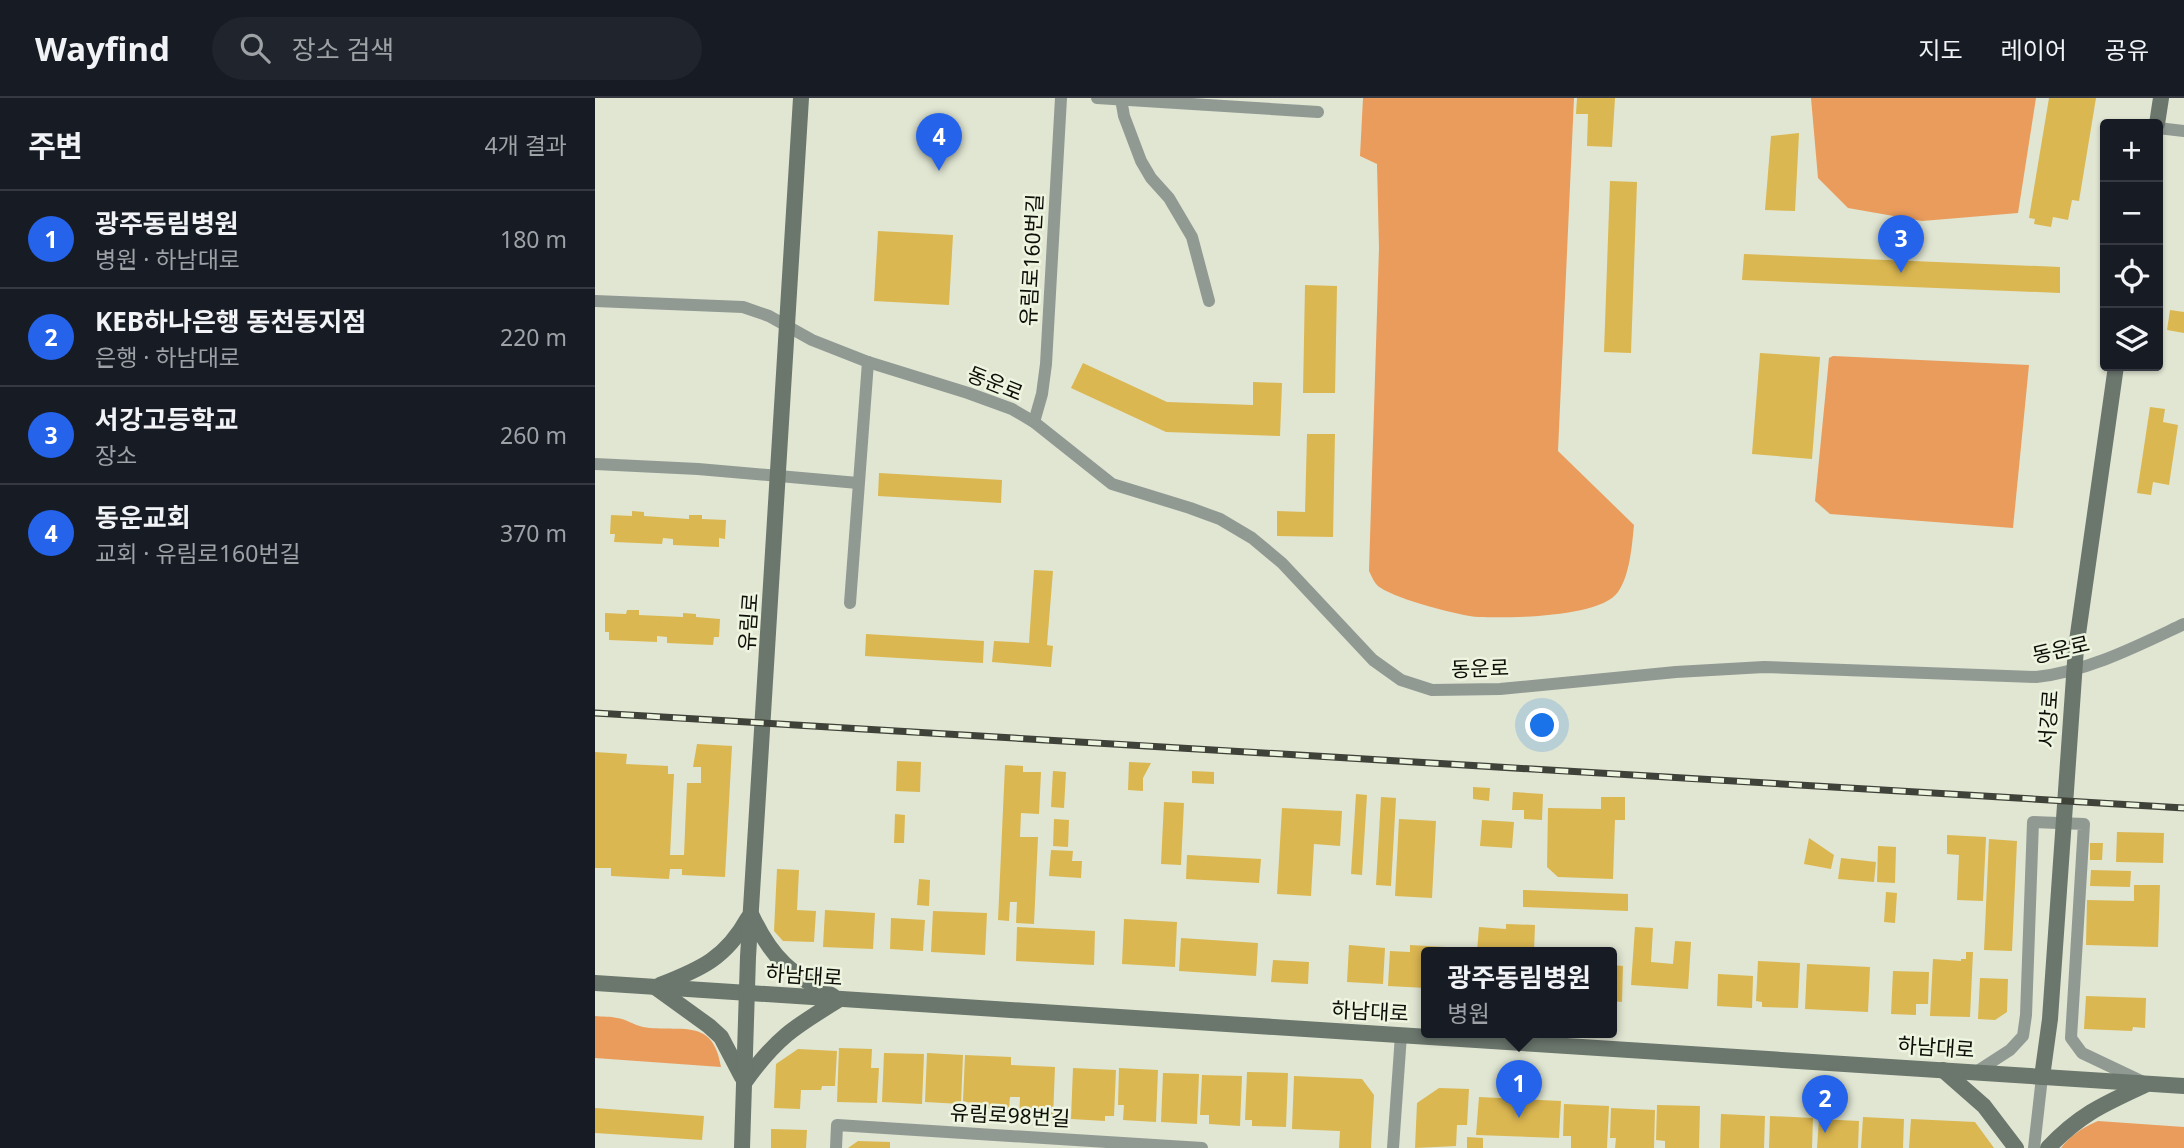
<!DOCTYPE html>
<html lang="ko">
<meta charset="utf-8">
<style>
:root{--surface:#171b24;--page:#20242c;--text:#f1f3f6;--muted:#9ea1a6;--line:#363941;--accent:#2563eb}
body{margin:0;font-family:"Noto Sans","Noto Sans KR",sans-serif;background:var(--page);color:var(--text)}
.controls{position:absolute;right:21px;top:21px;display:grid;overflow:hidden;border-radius:7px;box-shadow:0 2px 5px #0004}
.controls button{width:63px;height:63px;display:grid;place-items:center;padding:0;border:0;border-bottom:2px solid var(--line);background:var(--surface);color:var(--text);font:35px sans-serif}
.you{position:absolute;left:948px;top:628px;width:24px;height:24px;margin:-18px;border:5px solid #fff;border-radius:50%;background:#1a73e8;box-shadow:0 0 0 10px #1a73e833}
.badge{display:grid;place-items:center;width:46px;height:46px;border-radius:50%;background:var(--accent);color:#fff;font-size:23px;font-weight:700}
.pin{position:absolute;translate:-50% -58px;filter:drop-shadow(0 2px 4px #0008)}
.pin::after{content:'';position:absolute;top:37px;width:24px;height:21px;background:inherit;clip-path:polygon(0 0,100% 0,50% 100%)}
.popup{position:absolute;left:826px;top:849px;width:196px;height:91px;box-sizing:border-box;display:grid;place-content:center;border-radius:7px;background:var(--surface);filter:drop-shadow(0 2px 5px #0005);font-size:23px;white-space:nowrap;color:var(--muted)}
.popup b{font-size:26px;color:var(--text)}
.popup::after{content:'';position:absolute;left:50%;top:100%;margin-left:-14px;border:14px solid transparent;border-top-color:var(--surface)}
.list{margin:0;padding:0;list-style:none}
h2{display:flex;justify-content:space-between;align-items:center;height:91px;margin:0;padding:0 28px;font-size:30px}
h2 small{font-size:23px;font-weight:400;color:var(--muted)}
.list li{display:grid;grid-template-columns:46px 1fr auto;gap:21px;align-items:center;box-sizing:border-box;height:98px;padding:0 28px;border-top:2px solid var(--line)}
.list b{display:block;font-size:26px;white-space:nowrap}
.list p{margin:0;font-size:23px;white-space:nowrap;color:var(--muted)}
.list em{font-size:23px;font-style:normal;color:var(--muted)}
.icon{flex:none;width:38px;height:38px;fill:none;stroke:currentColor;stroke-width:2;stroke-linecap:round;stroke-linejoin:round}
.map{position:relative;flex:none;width:1589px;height:1050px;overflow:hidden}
header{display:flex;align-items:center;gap:42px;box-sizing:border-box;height:98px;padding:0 35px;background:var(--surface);border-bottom:2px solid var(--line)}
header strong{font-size:33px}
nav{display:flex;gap:38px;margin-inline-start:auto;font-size:24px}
.search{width:490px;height:63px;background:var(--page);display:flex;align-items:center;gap:18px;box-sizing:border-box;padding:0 24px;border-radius:38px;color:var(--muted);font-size:26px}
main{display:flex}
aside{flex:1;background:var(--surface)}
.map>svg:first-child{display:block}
</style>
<header>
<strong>Wayfind</strong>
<div class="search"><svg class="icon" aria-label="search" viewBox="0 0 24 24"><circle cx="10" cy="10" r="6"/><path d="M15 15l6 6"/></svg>장소 검색</div>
<nav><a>지도</a><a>레이어</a><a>공유</a></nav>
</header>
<main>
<aside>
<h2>주변<small>4개 결과</small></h2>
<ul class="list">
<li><span class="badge">1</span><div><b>광주동림병원</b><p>병원 · 하남대로</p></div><em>180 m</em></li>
<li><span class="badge">2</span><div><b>KEB하나은행 동천동지점</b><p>은행 · 하남대로</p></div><em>220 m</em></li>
<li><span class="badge">3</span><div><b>서강고등학교</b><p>장소</p></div><em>260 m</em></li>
<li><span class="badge">4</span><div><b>동운교회</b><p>교회 · 유림로160번길</p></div><em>370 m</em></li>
</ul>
</aside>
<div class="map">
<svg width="1589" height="1050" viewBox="0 0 1589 1050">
<rect width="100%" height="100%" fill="#e0e6d2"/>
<g fill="#ea9c5c">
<path d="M768,0H979L963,353L1039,427C1037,447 1035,477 1023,494C1005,520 913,520 884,519C864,518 802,501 786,490C780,487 777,479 774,473L784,150L782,66L765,58Z"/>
<path d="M1216,0H1441L1423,115L1327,123L1253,110L1223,80Z"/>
<path d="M1238,258L1434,267L1418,430L1235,416L1220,403L1234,260Z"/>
<path d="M0,918C7,919 15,918 22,920C31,921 39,927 48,929C85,935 118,918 126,969L0,960Z"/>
<path d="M1503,1023L1589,1029V1050H1466C1477,1036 1487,1030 1503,1023Z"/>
</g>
<g fill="#dbb751">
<path d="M982,0H1020L1017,49L992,48L993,16H981Z"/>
<path d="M1454,0H1501L1484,103L1477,102L1473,122L1458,119L1456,129L1439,126L1440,121L1434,120Z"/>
<path d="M1204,35L1200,113L1170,112L1176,38Z"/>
<path d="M1015,83L1042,84L1036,255L1009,254Z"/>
<path d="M283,133L358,137L354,207L279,203Z"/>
<path d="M1149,156L1465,169V195L1147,182Z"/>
<path d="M710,187L742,188L740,295H708Z"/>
<path d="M1575,212L1589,214V235L1572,232Z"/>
<path d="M1165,255L1225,259L1217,361L1157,356Z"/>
<path d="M488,265L572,304L658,307V284L687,285L685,338L571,334L476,290Z"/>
<path d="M1555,309L1570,311L1568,324L1583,327L1574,387L1558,384L1556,397L1542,395Z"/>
<path d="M712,336H740L738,439L682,438V413L710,414Z"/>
<path d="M284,375L407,382L406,405L283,398Z"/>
<path d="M37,413L49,414V418L94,421V417H107V421L131,422L130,441L124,440V449L78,447V441L68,440L67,446L19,444L20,436H15L16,417L37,418Z"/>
<path d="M439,472L458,473L452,547L458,548L456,569L397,564L399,543L434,545Z"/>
<path d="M32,512H44V517L88,519V515L101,516V519L125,521L124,539H119L118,547L72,545V539L62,538V544L14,542V534H10V515L31,516Z"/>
<path d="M271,536L389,543L388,565L270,558Z"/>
<path d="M102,646L137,648L130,779L87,777V771H75L74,781L16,778V770H0V654L32,656L31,666L73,668V676H79L75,757H89L92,685H106V669H98Z"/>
<path d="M302,663L326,664L325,694L301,693Z"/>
<path d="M534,664L556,665L548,680V693L533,692Z"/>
<path d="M410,667L428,668V674H446L444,716L426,715L425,739H443L439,826L421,825L422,804H415L414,823L403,822Z"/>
<path d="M458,673L471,674L469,710L456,709Z"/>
<path d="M597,673L619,674V686L597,685Z"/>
<path d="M878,689L895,690L894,703L878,701Z"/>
<path d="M918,694L948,696L947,722L929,721V712H917Z"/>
<path d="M761,696L772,697L767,777L756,776Z"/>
<path d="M786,699L801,700L796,788L781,787Z"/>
<path d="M1006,699H1030V722H1020L1018,781L963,779L952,769L953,710L1006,711Z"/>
<path d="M569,704L589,705L586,767L566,766Z"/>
<path d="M687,710L747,713L745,748L719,746L716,798L682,796Z"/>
<path d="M300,716L310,717L309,745H299Z"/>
<path d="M459,721L474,722L473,749L458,748Z"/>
<path d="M804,721L841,723L837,800L800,798Z"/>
<path d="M887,722L919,724L917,750L885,748Z"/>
<path d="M1522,734L1569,735L1568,765L1521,764Z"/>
<path d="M1352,737L1391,739L1388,803L1362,802L1364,757L1352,756Z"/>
<path d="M1214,740L1239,757L1236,771L1209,766Z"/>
<path d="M1394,741L1422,743L1417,853L1389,852Z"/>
<path d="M1495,745H1508L1507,762H1495Z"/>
<path d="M1283,748L1301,749L1300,785L1282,784Z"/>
<path d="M456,752L478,753L477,763H487L486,780L454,778Z"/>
<path d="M592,757L666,761L664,785L591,781Z"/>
<path d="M1246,760L1281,764L1279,784L1243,781Z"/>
<path d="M182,771L204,772L202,812L221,813L219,844L188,843L179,833Z"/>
<path d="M1496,772L1536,773L1535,789L1495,788Z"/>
<path d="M324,781L335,782L334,808L322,807Z"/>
<path d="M1539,787H1565L1563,849L1491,847L1492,802L1539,803Z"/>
<path d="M928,792L1033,796V813L928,809Z"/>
<path d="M1291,794L1302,795L1300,825L1289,824Z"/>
<path d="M230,812L280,815L278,851L228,849Z"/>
<path d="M338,813L392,815L390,857L336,854Z"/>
<path d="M296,820L330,822L328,853L295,851Z"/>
<path d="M529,821L582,824L580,869L527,866Z"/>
<path d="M911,826L940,827L939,854H882L884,829L911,831Z"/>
<path d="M422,829L500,833L499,867L421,863Z"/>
<path d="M1040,829L1058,830L1056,864L1078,866L1080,843L1096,844L1093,891L1036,887Z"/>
<path d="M586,840L663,845L661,878L584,873Z"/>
<path d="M754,847L790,850L788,886L752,884Z"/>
<path d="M815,847L851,849L850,854H831V890L793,888L795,853L815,854Z"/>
<path d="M1371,854H1378L1375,919L1335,918L1338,861L1366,863V861H1371Z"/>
<path d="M678,862L714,864L713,886L676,884Z"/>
<path d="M1163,863L1205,865L1203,910L1167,909V904L1161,903Z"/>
<path d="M1212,866L1275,869L1273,914L1210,911Z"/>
<path d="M1017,867L1028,868L1027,904L1017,903Z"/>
<path d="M1298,873L1334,874L1333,906H1321V917L1296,916Z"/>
<path d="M1123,876L1158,878L1157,910L1122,908Z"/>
<path d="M1385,880L1413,881L1412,914L1400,922L1383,921Z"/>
<path d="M1491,898L1551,900L1550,930L1538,929L1537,933L1489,931Z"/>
<path d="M244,950L277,951L276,970H284L282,1005L242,1004Z"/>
<path d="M203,951L242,953L240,988H227L226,992H206L205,1011L179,1010L181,966Z"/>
<path d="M289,955L329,956L327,1006L287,1004Z"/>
<path d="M332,955L368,957L366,1006L330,1004Z"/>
<path d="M370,957L416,959V967L460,969L458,1020L424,1021L425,999H415L414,1011L380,1010V1006L368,1003Z"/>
<path d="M478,970L521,972L519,1018H510V1023L476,1021Z"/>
<path d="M524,970L563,972L561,1024L528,1022L529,1007H523Z"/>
<path d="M652,974L693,975L691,1029L657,1028V1022H650Z"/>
<path d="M568,975L604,976L602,1026L566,1024Z"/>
<path d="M607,977L647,978L645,1028L614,1026V1017H605Z"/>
<path d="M699,978L767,981L779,997L776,1050H744L745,1033L697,1031Z"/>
<path d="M844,990L874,991L872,1027H862L861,1048L820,1050L822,1005Z"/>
<path d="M884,999L966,1003L964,1040L881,1037Z"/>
<path d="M969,1006L1014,1008L1012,1050H976V1038H968Z"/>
<path d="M1062,1007L1105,1008L1104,1050H1070V1043L1061,1042Z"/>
<path d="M0,1010L109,1018L107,1042L0,1035Z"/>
<path d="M1016,1010L1060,1012L1059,1050H1020L1021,1040H1015Z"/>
<path d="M1126,1016L1170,1018L1169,1050H1125Z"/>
<path d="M1175,1018L1218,1020L1217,1050H1174Z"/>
<path d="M1268,1019L1309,1021L1308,1050H1266Z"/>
<path d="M1224,1021L1264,1023L1263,1050H1222Z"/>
<path d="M1316,1021L1380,1024L1399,1050H1314Z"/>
<path d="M176,1031L212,1032L211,1050H176Z"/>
<path d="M872,1039L888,1040V1050H872Z"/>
<path d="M263,1043L295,1044V1050H253Z"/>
</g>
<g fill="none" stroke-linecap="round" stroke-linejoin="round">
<g stroke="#919993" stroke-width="12">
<path d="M502,0L723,14"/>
<path d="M526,1L529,18L546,63L556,80L574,100L597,139L614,203"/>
<path d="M1563,30L1589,33"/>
<path d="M0,203L148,209L174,218L217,242L273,264L373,295L417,311L439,324L517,386L595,410L625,421L657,440L687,465L778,562L806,582L837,592L905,591L1081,574L1169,569L1441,579C1494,573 1542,548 1589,526"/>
<path d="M439,324L447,296L451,266L466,0"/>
<path d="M0,366L103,371L263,385"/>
<path d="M255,505L273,264"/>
<path d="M1381,974L1415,952L1428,938L1431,917L1438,724L1489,726L1476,940L1487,955L1546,983"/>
<path d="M241,1050L242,1027L607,1050"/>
<path d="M798,1050L806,937"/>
<path d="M1439,1050L1447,979"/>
</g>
<g stroke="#6b766d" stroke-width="16">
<path d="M1562,26L1566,0"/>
<path d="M157,818C177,861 196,876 238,898"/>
<path d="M0,885L1589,988"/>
<path d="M65,887C106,871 131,860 153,820"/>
<path d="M60,889L114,928L126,939L147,979"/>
<path d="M1348,972L1389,1008L1421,1050"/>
<path d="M1447,979L1455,921L1481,550L1521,268"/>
<path d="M149,985C181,940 199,929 245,901"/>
<path d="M147,1050L153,859L206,0"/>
<path d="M1453,1050C1485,1016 1509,1006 1550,987"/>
</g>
<g stroke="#3f4238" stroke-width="7">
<path id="rail" d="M0,615L1589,710"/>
</g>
<use href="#rail" stroke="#edf4df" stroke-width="4.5" stroke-dasharray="13" stroke-linecap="butt"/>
</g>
<g text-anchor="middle" stroke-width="5" stroke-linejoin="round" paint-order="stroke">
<g font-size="21" fill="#0c0e07" stroke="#edf4df">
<text transform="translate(437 162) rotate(-87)" y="7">유림로160번길</text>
<text transform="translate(400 286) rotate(22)" y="7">동운로</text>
<text transform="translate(154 524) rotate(-86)" y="7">유림로</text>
<text transform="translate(1466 552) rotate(-13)" y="7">동운로</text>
<text transform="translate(885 571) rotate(-2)" y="7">동운로</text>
<text transform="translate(1454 621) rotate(-86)" y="7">서강로</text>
<text transform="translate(209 878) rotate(4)" y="7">하남대로</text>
<text transform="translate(775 914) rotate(3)" y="7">하남대로</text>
<text transform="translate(1341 950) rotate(4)" y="7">하남대로</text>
<text transform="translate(415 1018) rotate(3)" y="7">유림로98번길</text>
</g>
</g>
</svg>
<div class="controls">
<button>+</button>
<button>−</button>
<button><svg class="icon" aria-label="locate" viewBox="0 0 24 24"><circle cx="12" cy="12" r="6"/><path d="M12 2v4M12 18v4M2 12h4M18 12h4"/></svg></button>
<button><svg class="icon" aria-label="layers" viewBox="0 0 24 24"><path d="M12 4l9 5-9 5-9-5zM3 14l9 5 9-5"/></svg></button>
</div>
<div class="you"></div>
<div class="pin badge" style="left:924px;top:1020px">1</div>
<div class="popup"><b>광주동림병원</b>병원</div>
<div class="pin badge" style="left:1230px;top:1035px">2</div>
<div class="pin badge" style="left:1306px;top:175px">3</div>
<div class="pin badge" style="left:344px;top:73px">4</div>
</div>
</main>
